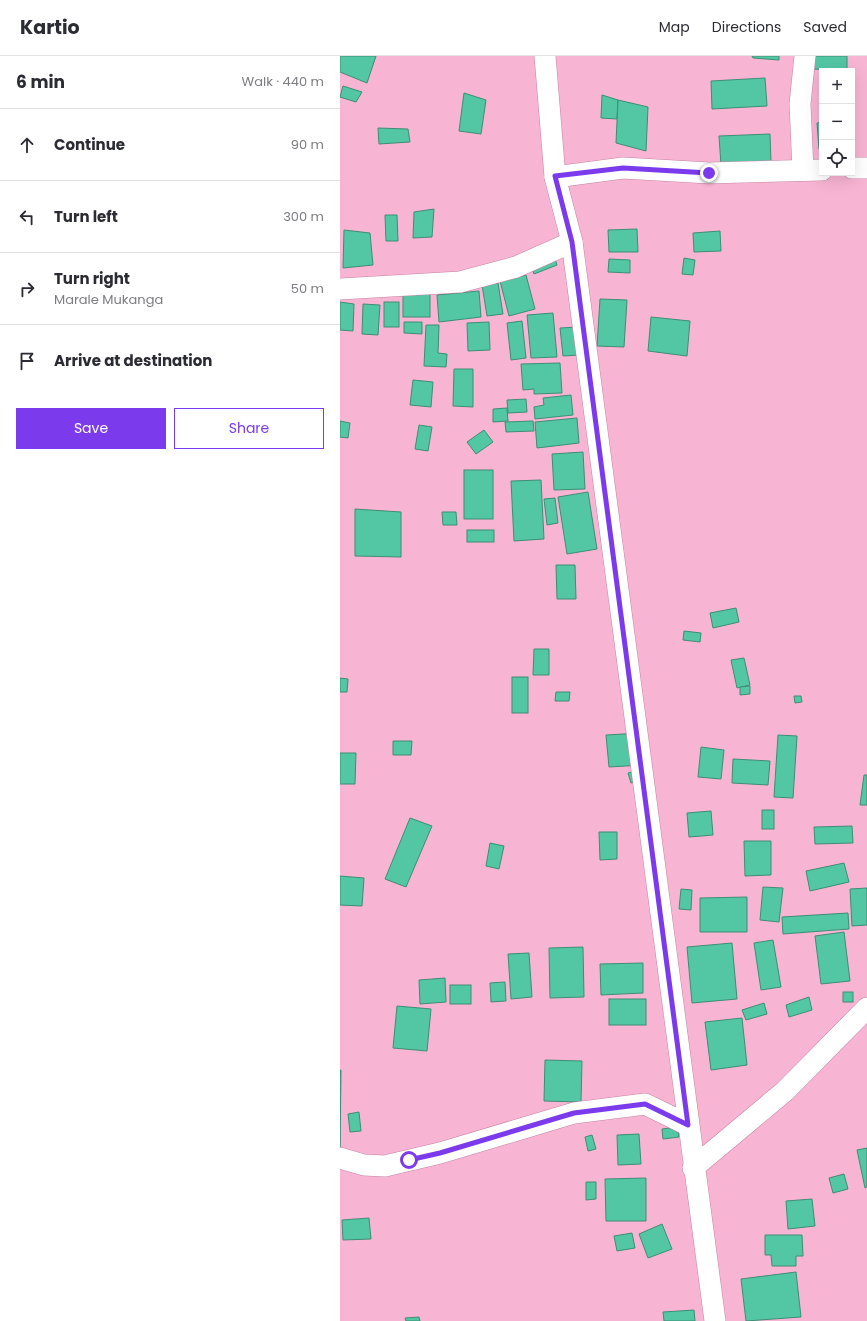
<!DOCTYPE html>
<meta charset="utf-8">
<style>
:root{--surface:#fff;--page:#f2f2f3;--text:#2b2b33;--muted:#7c7c81;--line:#e1e1e2;--accent:#7c3aed}
body{margin:0;font-family:Poppins,sans-serif;background:var(--page);color:var(--text)}
.controls{position:absolute;right:12px;top:12px;display:grid;overflow:hidden;border-radius:0px;box-shadow:0 4px 16px #0002}
.controls button{width:36px;height:36px;display:grid;place-items:center;padding:0;border:0;border-bottom:1px solid var(--line);background:var(--surface);color:var(--text);font:20px sans-serif}
.stop{position:absolute;width:12px;height:12px;margin:-9px;border:3px solid #7c3aed;border-radius:50%;background:#fff}
.stop.end{background:#7c3aed;border-color:#fff;box-shadow:0 1px 4px #0008}
.list{margin:0;padding:0;list-style:none}
h2{display:flex;justify-content:space-between;align-items:center;height:52px;margin:0;padding:0 16px;font-size:17px}
h2 small{font-size:13px;font-weight:400;color:var(--muted)}
.list li{display:grid;grid-template-columns:26px 1fr auto;gap:12px;align-items:center;box-sizing:border-box;height:72px;padding:0 16px;border-top:1px solid var(--line)}
.list b{display:block;font-size:15px;white-space:nowrap}
.list p{margin:0;font-size:13px;white-space:nowrap;color:var(--muted)}
.list em{font-size:13px;font-style:normal;color:var(--muted)}
.actions{display:flex;gap:8px;padding:12px 16px}
.actions a{flex:1;padding:9px 0;border:1px solid var(--accent);border-radius:0px;text-align:center;font-size:14px;color:var(--accent)}
.actions .main{background:var(--accent);color:#fff}
.icon{flex:none;width:22px;height:22px;fill:none;stroke:currentColor;stroke-width:2;stroke-linecap:round;stroke-linejoin:round}
.map{position:relative;flex:none;width:527px;height:1265px;overflow:hidden}
header{display:flex;align-items:center;gap:24px;box-sizing:border-box;height:56px;padding:0 20px;background:var(--surface);border-bottom:1px solid var(--line)}
header strong{font-size:19px}
nav{display:flex;gap:22px;margin-inline-start:auto;font-size:14px}
main{display:flex}
aside{flex:1;background:var(--surface)}
.map>svg:first-child{display:block}
</style>
<header>
<strong>Kartio</strong>
<nav><a>Map</a><a>Directions</a><a>Saved</a></nav>
</header>
<main>
<aside>
<h2>6 min<small>Walk · 440 m</small></h2>
<ul class="list">
<li><svg class="icon" aria-label="ahead" viewBox="0 0 24 24"><path d="M12 20V5M6 11l6-6 6 6"/></svg><div><b>Continue</b></div><em>90 m</em></li>
<li><svg class="icon" aria-label="left" viewBox="0 0 24 24"><path d="M17 20v-9H6M10 6l-5 5 5 5"/></svg><div><b>Turn left</b></div><em>300 m</em></li>
<li><svg class="icon" aria-label="right" viewBox="0 0 24 24"><path d="M7 20v-9h11M14 6l5 5-5 5"/></svg><div><b>Turn right</b><p>Marale Mukanga</p></div><em>50 m</em></li>
<li><svg class="icon" aria-label="arrive" viewBox="0 0 24 24"><path d="M6 21V4h12l-3 4 3 4H6"/></svg><div><b>Arrive at destination</b></div></li>
</ul>
<div class="actions"><a class="main">Save</a><a>Share</a></div>
</aside>
<div class="map">
<svg width="527" height="1265" viewBox="0 0 527 1265">
<rect width="100%" height="100%" fill="#f8b4d3"/>
<g fill="#53c6a3" stroke="#3d8e75">
<path d="M0,0H36L27,27L0,16Z"/>
<path d="M412,0H439V4L413,2Z"/>
<path d="M469,0H507V14L469,13Z"/>
<path d="M425,22L427,50L372,53L371,25Z"/>
<path d="M3,30L22,36L16,46L0,41Z"/>
<path d="M124,37L146,44L141,78L119,75Z"/>
<path d="M262,39L278,44L277,63L261,62Z"/>
<path d="M278,44L308,51L306,95L276,87Z"/>
<path d="M482,66V93H479L477,67Z"/>
<path d="M38,72L68,73L70,86L39,88Z"/>
<path d="M430,78L431,107L381,109L379,80Z"/>
<path d="M94,153L92,181L73,182L74,156Z"/>
<path d="M45,159H57L58,185H46Z"/>
<path d="M297,173L298,196H269L268,174Z"/>
<path d="M4,174L30,177L33,209L3,212Z"/>
<path d="M380,175L381,195L354,196L353,177Z"/>
<path d="M214,200L217,209L194,218L191,210Z"/>
<path d="M344,202L355,204L353,219L342,218Z"/>
<path d="M269,203L290,204V217L268,216Z"/>
<path d="M186,219L195,253L169,260L160,225Z"/>
<path d="M158,227L163,258L147,260L142,229Z"/>
<path d="M139,235L141,261L99,266L97,239Z"/>
<rect x="63" y="237" width="27" height="24"/>
<path d="M260,243L287,244L284,291L257,290Z"/>
<path d="M0,246L14,248L13,275L0,274Z"/>
<rect x="44" y="246" width="15" height="25"/>
<path d="M23,248L40,249L38,279L22,278Z"/>
<path d="M213,257L217,301L191,302L187,259Z"/>
<path d="M311,261L350,265L347,300L308,295Z"/>
<path d="M182,265L186,302L171,304L167,267Z"/>
<path d="M64,266H82V278L64,277Z"/>
<path d="M149,266L150,294L128,295L127,267Z"/>
<path d="M86,269H99L98,297L107,298L106,311L84,310Z"/>
<path d="M238,271L240,299L223,300L220,272Z"/>
<path d="M220,307L222,337L194,338V333L183,334L181,308Z"/>
<path d="M114,313H133V351L113,350Z"/>
<path d="M73,324L93,326L91,351L70,349Z"/>
<path d="M231,339L233,359L195,363L194,351L204,349L203,342Z"/>
<path d="M186,343L187,356L168,357L167,344Z"/>
<path d="M167,352L168,365L153,366V353Z"/>
<path d="M237,362L239,387L197,392L195,366Z"/>
<path d="M0,365L10,367L8,382L0,381Z"/>
<path d="M193,365L194,375L166,376L165,366Z"/>
<path d="M79,369L92,371L88,395L75,393Z"/>
<path d="M144,374L153,386L136,398L127,386Z"/>
<path d="M243,396L245,433L214,434L212,398Z"/>
<rect x="124" y="414" width="29" height="49"/>
<path d="M201,424L204,483L174,485L171,425Z"/>
<path d="M248,436L257,493L227,498L218,441Z"/>
<path d="M215,442L218,467L207,469L204,443Z"/>
<path d="M15,453L61,456V501L15,500Z"/>
<path d="M102,456H116L117,469H103Z"/>
<rect x="127" y="474" width="27" height="12"/>
<path d="M216,509H235L236,543H217Z"/>
<path d="M396,552L399,566L373,572L370,557Z"/>
<path d="M344,575L361,577L360,586L343,584Z"/>
<path d="M194,593H209V619H193Z"/>
<path d="M404,602L410,629L397,632L391,604Z"/>
<rect x="172" y="621" width="16" height="36"/>
<path d="M0,622L8,623L7,636H0Z"/>
<path d="M410,630V638L400,639V631Z"/>
<path d="M216,636H230L229,645H215Z"/>
<path d="M454,640H461L462,646L455,647Z"/>
<path d="M301,677L303,709L269,711L266,679Z"/>
<path d="M438,679L457,680L453,742L434,741Z"/>
<path d="M53,685H72L71,699H53Z"/>
<path d="M361,691L384,694L381,723L358,721Z"/>
<path d="M0,697H16L15,728H0Z"/>
<path d="M393,703L430,705L428,729L392,727Z"/>
<path d="M296,715L299,725L291,727L288,717Z"/>
<path d="M524,719H527V749H520Z"/>
<rect x="422" y="754" width="12" height="19"/>
<path d="M371,755L373,779L349,781L347,757Z"/>
<path d="M70,762L92,770L66,831L45,823Z"/>
<path d="M512,770L513,787L475,788L474,771Z"/>
<path d="M259,776H277V803L260,804Z"/>
<path d="M404,785H431V819L405,820Z"/>
<path d="M150,787L164,790L159,813L146,810Z"/>
<path d="M504,807L509,826L470,835L466,815Z"/>
<path d="M0,820L24,822L22,850L0,849Z"/>
<path d="M423,831L443,832L439,866L420,864Z"/>
<path d="M527,832V869L512,870L510,833Z"/>
<path d="M341,833L352,834L351,854L339,853Z"/>
<path d="M407,841V876H360V842Z"/>
<path d="M508,857L509,873L443,878L442,861Z"/>
<path d="M504,876L510,925L481,928L475,880Z"/>
<path d="M433,884L441,931L421,934L414,887Z"/>
<path d="M392,887L397,943L352,947L347,891Z"/>
<path d="M243,891L244,941L210,942L209,892Z"/>
<path d="M189,897L192,941L171,943L168,898Z"/>
<path d="M303,907V937L261,939L260,908Z"/>
<path d="M105,922L106,946L80,948L79,924Z"/>
<path d="M165,926L166,945L151,946L150,927Z"/>
<rect x="110" y="929" width="21" height="19"/>
<rect x="503" y="936" width="10" height="10"/>
<path d="M469,941L472,954L449,961L446,949Z"/>
<rect x="269" y="943" width="37" height="26"/>
<path d="M424,947L427,958L406,964L402,954Z"/>
<path d="M57,950L91,953L87,995L53,992Z"/>
<path d="M402,962L407,1009L371,1014L365,966Z"/>
<path d="M205,1004L242,1005L241,1046L204,1045Z"/>
<path d="M0,1014H1L0,1093Z"/>
<path d="M19,1056L21,1075L10,1076L8,1058Z"/>
<path d="M337,1071L339,1081L323,1083L322,1073Z"/>
<path d="M299,1078L301,1108L278,1109L277,1079Z"/>
<path d="M252,1079L256,1093L248,1095L245,1081Z"/>
<path d="M527,1092V1131L525,1132L517,1094Z"/>
<path d="M504,1118L508,1133L493,1137L489,1122Z"/>
<path d="M306,1122V1165H266L265,1123Z"/>
<path d="M246,1126H256V1143L246,1144Z"/>
<path d="M472,1143L475,1170L448,1173L446,1145Z"/>
<path d="M29,1162L31,1183L3,1184L2,1164Z"/>
<path d="M322,1168L332,1193L308,1202L299,1178Z"/>
<path d="M292,1177L295,1192L277,1195L274,1180Z"/>
<path d="M425,1179H462L463,1200H456V1210H432L431,1199H425Z"/>
<path d="M456,1216L461,1261L406,1265L401,1223Z"/>
<path d="M354,1254L355,1265H324L323,1256Z"/>
<path d="M79,1261L80,1265H66L65,1262Z"/>
</g>
<g fill="none" stroke-linecap="round" stroke-linejoin="round">
<g stroke="#c584a3" stroke-width="22">
<g id="street">
<path d="M205,0L215,121L232,186L375,1265"/>
<path d="M512,112H527"/>
<path d="M463,114L460,48L465,0"/>
<path d="M215,121L283,112L369,117L482,114"/>
<path d="M0,233L120,226L176,211L232,186"/>
<path d="M0,1102L24,1109L45,1110L100,1097L234,1057L305,1048L348,1069"/>
<path d="M353,1112L445,1035L527,952"/>
</g>
</g>
<use href="#street" stroke="#fff" stroke-width="21"/>
</g>
<g fill="none" stroke-linecap="round" stroke-linejoin="round">
<path stroke="#7c3aed" stroke-width="5" d="M69,1104L100,1097L234,1057L305,1048L348,1069L232,186L215,120L283,112L369,117"/>
</g>
</svg>
<div class="controls">
<button>+</button>
<button>−</button>
<button><svg class="icon" aria-label="locate" viewBox="0 0 24 24"><circle cx="12" cy="12" r="6"/><path d="M12 2v4M12 18v4M2 12h4M18 12h4"/></svg></button>
</div>
<div class="stop" style="left:69px;top:1104px"></div>
<div class="stop end" style="left:369px;top:117px"></div>
</div>
</main>
